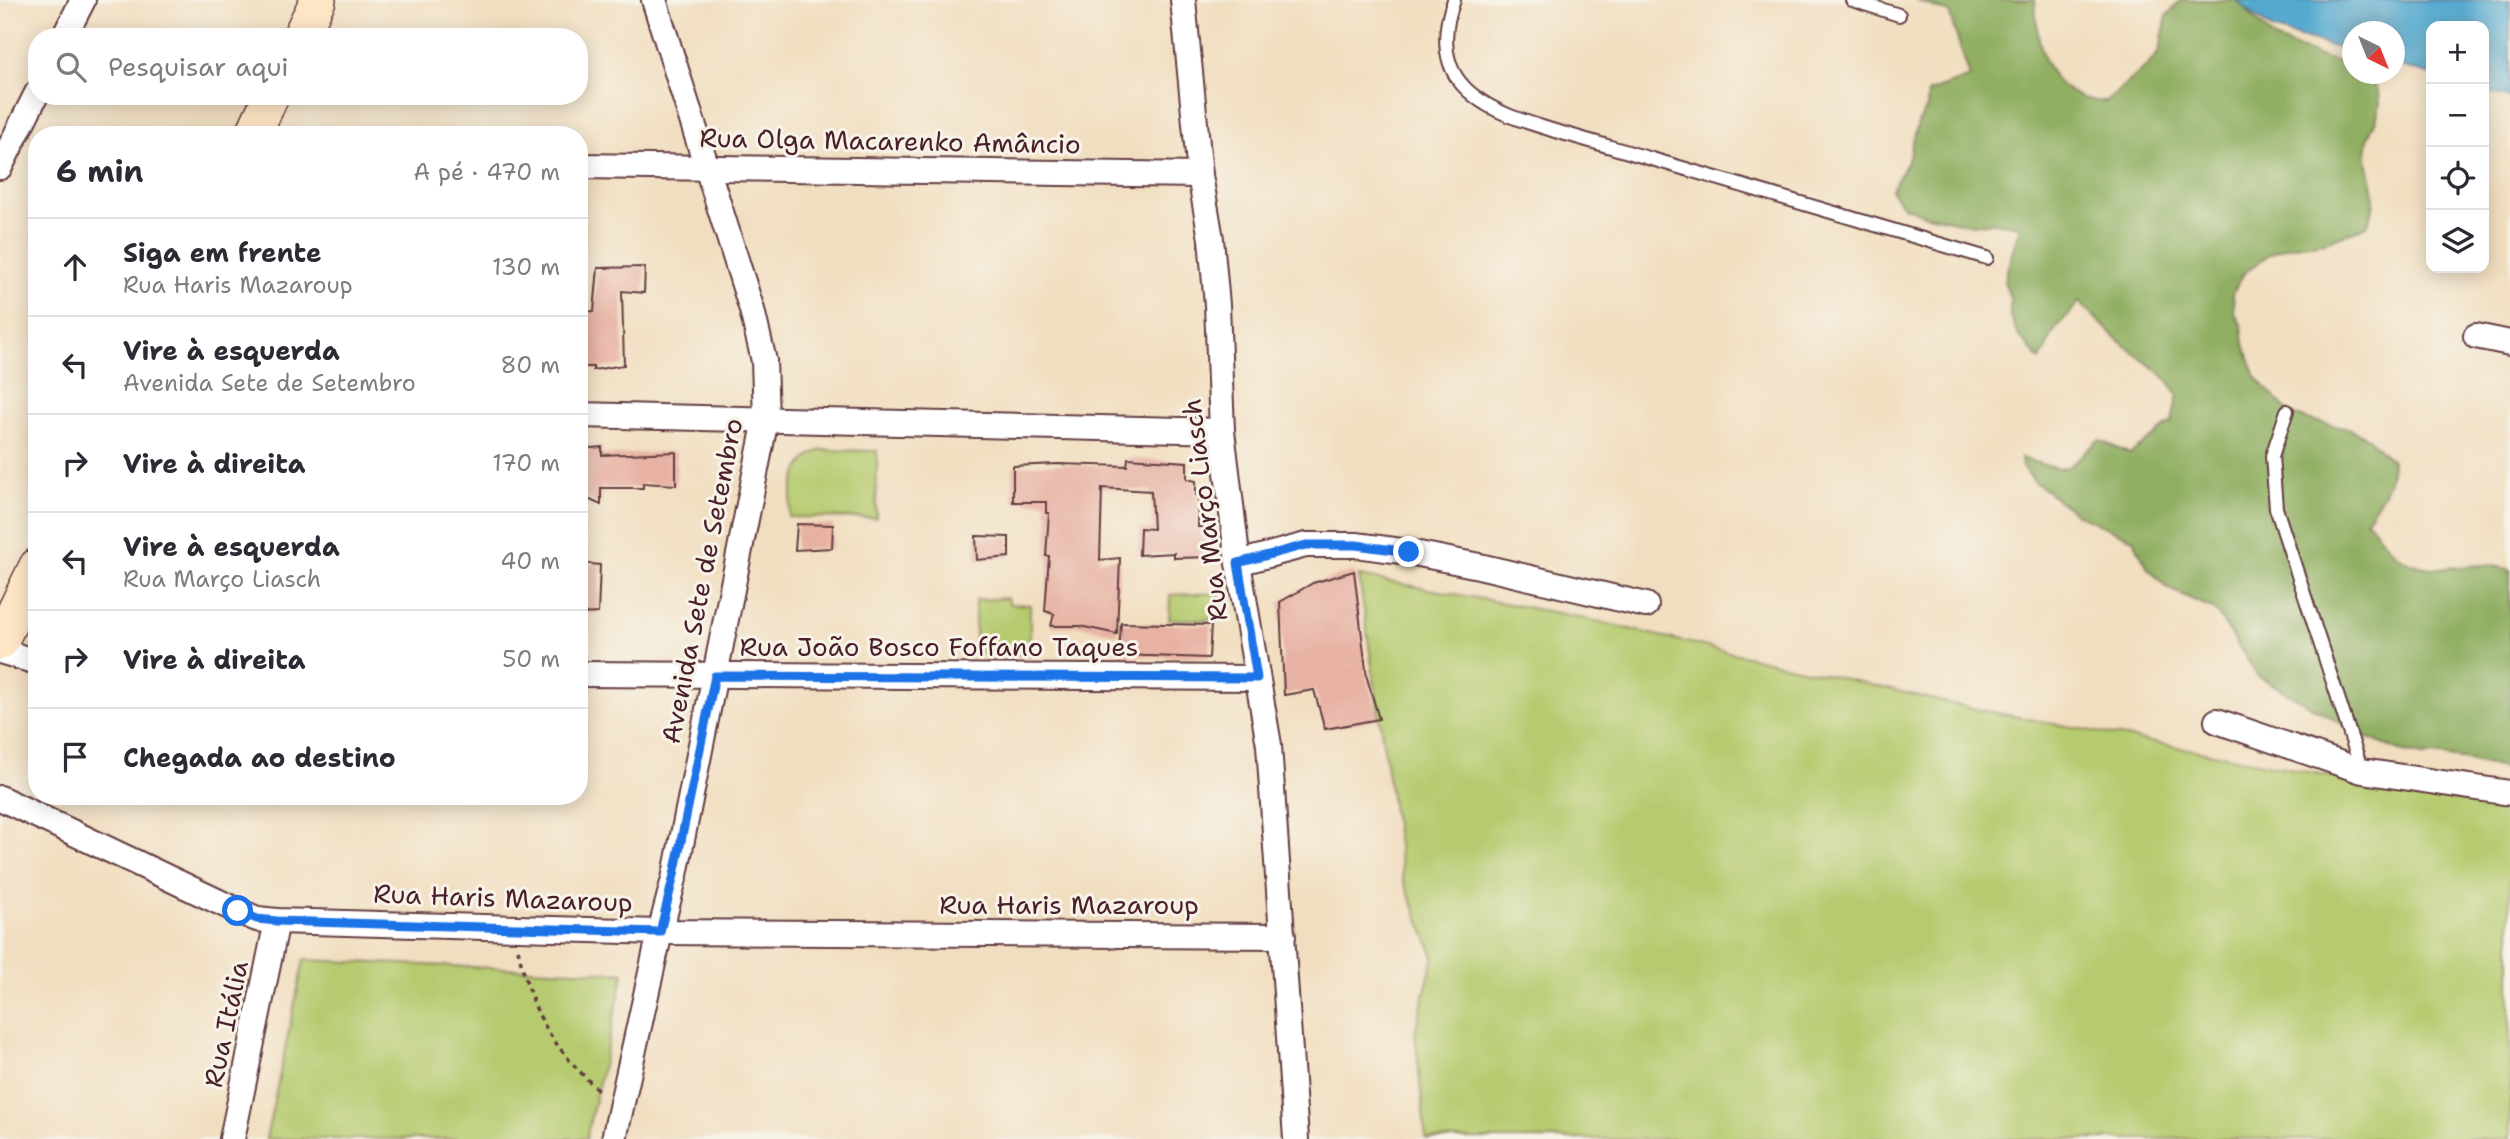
<!DOCTYPE html>
<html lang="pt">
<meta charset="utf-8">
<style>
:root{--surface:#fff;--page:#f2f2f3;--text:#2b2b33;--muted:#7c7c81;--line:#e1e1e2}
body{margin:0;font-family:"Shantell Sans",sans-serif;background:var(--page);color:var(--text)}
.controls{position:absolute;right:21px;top:21px;display:grid;overflow:hidden;border-radius:14px;box-shadow:0 4px 18px #0003}
.controls button{width:63px;height:63px;display:grid;place-items:center;padding:0;border:0;border-bottom:2px solid var(--line);background:var(--surface);color:var(--text);font:35px sans-serif}
.compass{position:absolute;left:2342px;top:21px;width:63px;height:63px;border-radius:50%;background:var(--surface);box-shadow:0 4px 18px #0003;rotate:137deg}
.stop{position:absolute;width:21px;height:21px;margin:-16px;border:5px solid #1a73e8;border-radius:50%;background:#fff}
.stop.end{background:#1a73e8;border-color:#fff;box-shadow:0 2px 7px #0008}
.list{margin:0;padding:0;list-style:none}
h2{display:flex;justify-content:space-between;align-items:center;height:91px;margin:0;padding:0 28px;font-size:30px}
h2 small{font-size:23px;font-weight:400;color:var(--muted)}
.list li{display:grid;grid-template-columns:46px 1fr auto;gap:21px;align-items:center;box-sizing:border-box;height:98px;padding:0 28px;border-top:2px solid var(--line)}
.list b{display:block;font-size:26px;white-space:nowrap}
.list p{margin:0;font-size:23px;white-space:nowrap;color:var(--muted)}
.list em{font-size:23px;font-style:normal;color:var(--muted)}
.icon{flex:none;width:38px;height:38px;fill:none;stroke:currentColor;stroke-width:2;stroke-linecap:round;stroke-linejoin:round}
.map{position:relative;flex:none;width:2510px;height:1139px;overflow:hidden}
.search{position:absolute;background:var(--surface);box-shadow:0 4px 18px #0003;left:28px;top:28px;width:560px;height:77px;display:flex;align-items:center;gap:18px;box-sizing:border-box;padding:0 24px;border-radius:28px;color:var(--muted);font-size:26px}
.panel{position:absolute;background:var(--surface);box-shadow:0 4px 18px #0003;left:28px;top:126px;width:560px;height:679px;border-radius:28px}
.map>svg:first-child{display:block}
</style>
<div class="map">
<svg width="2510" height="1139" viewBox="0 0 2510 1139">
<rect width="100%" height="100%" fill="#f7f3e8"/>
<filter id="ink" filterUnits="userSpaceOnUse"><feTurbulence type="fractalNoise" baseFrequency=".0143" numOctaves="2"/><feDisplacementMap in="SourceGraphic" scale="14" xChannelSelector="R" yChannelSelector="G"/><feConvolveMatrix kernelMatrix="1 2 1 2 8 2 1 2 1" color-interpolation-filters="sRGB"/></filter>
<filter id="wash" filterUnits="userSpaceOnUse"><feTurbulence type="fractalNoise" baseFrequency=".00686" numOctaves="4" result="noise"/><feDisplacementMap in="SourceGraphic" scale="28" xChannelSelector="R" yChannelSelector="G"/><feGaussianBlur stdDeviation="1.57" result="paint"/><feColorMatrix in="noise" values="0 0 0 0 0 0 0 0 0 0 0 0 0 0 0 0 0 1.4 0 .05"/><feComposite in="paint" operator="in"/></filter>
<g filter="url(#wash)">
<rect width="100%" height="100%" fill="#f1dec0"/>
<g fill="#b6cb6f" stroke="#80754d" stroke-width="2">
<path d="M822,450L877,451L876,518L789,517C791,492 794,458 822,450Z"/>
<path d="M1359,576L1573,616L1971,708L2510,810V1139H1426L1415,1032L1434,956L1403,880Z"/>
<path d="M1219,593L1221,620L1169,619L1170,595Z"/>
<path d="M1007,598L1010,604L1030,605V654H975V600Z"/>
<path d="M304,960L624,973L586,1139H266Z"/>
</g>
<path fill="#90af62" stroke="#6d6746" stroke-width="2" d="M1916,0H2035C2037,50 2046,99 2106,102L2148,65L2159,52L2167,16L2181,0H2237L2274,39L2327,59L2350,63L2352,65V74H2366C2374,82 2380,90 2380,102C2380,116 2371,127 2368,139C2361,174 2385,187 2367,226L2325,242L2287,247L2271,253L2244,273L2233,293L2234,311L2242,326L2244,343L2256,377L2280,403L2294,416L2352,430L2368,438L2392,461C2390,492 2381,495 2366,520C2378,533 2391,554 2408,562C2432,573 2458,566 2483,565C2492,565 2501,568 2510,569V770L2468,760L2432,755L2423,756L2400,751L2363,736L2258,676L2215,610L2167,588L2148,568L2133,539L2076,514L2034,481L2022,466L2021,458L2058,469L2068,467L2099,440L2130,454L2172,422L2178,394L2164,376L2119,341L2079,302L2054,331L2040,360L2018,335L2010,316V298L2004,281L2020,226L1993,222L1973,225L1923,214L1903,206L1891,190L1907,163L1918,123L1927,108L1928,92L1970,77L1949,13Z"/>
<path fill="#52a9cf" stroke="#4e647d" stroke-width="2" d="M2236,0H2510V98L2484,91V26H2431V75L2395,64L2394,32H2352V52L2272,29Z"/>
<g id="blocks">
<g fill="#e7b1a3">
<path d="M645,267L644,293L622,291L624,365L593,370V367H579V312L594,311L598,268Z"/>
<path d="M602,447V455L676,452V485L643,483V488H601V505L579,495V449Z"/>
<path d="M1128,458L1187,462V479L1196,481V495H1199L1198,527H1214L1213,557L1174,558V553L1139,555L1140,528L1153,529L1151,491L1102,488L1100,560L1120,558L1117,634L1080,626H1051L1054,614L1045,611L1049,556H1046L1049,513H1046V502H1013V466L1058,464L1127,466Z"/>
<path d="M797,524L833,525L832,548L795,550Z"/>
<path d="M976,536L1009,537V557L977,560Z"/>
<path d="M579,563L600,565L598,613L579,614Z"/>
<path d="M1354,571L1367,678L1379,719L1325,729L1314,690L1284,695L1280,602L1313,583Z"/>
<path d="M1121,623L1211,625L1209,658L1119,655Z"/>
</g>
</g>
</g>
<g filter="url(#ink)">
<use href="#blocks" fill-opacity="0" stroke="#633c41" stroke-width="2"/>
<g fill="none" stroke-linecap="round" stroke-linejoin="round">
<g stroke="#633c41" stroke-width="16">
<g id="lane">
<path d="M1454,0C1441,35 1442,71 1473,95C1496,114 1527,122 1555,131C1588,140 1620,150 1652,159C1764,192 1875,225 1987,258"/>
<path d="M1852,0L1899,15"/>
<path d="M2287,411L2272,456L2276,508L2362,771"/>
</g>
</g>
<g stroke="#633c41" stroke-width="28">
<g id="street">
<path d="M1183,0L1200,175L1211,239L1217,305L1222,431L1238,563L1269,745L1296,1139"/>
<path d="M64,37L83,0"/>
<path d="M579,166L1200,175"/>
<path d="M0,167L37,93"/>
<path d="M2476,336L2510,343"/>
<path d="M579,415L1222,431"/>
<path d="M1238,563L1306,545H1356L1409,552L1479,566L1646,605"/>
<path d="M0,651L37,662"/>
<path d="M579,674L1257,678"/>
<path d="M2217,721L2362,771L2510,793"/>
<path d="M0,798L238,911L257,919L277,921L660,932L1283,936"/>
<path d="M232,1139L277,921"/>
<path d="M614,1139L660,932L675,875L766,419L764,361L752,310L654,0"/>
</g>
</g>
<g stroke="#633c41" stroke-width="38">
<g id="secondary">
<path d="M300,37L318,0"/>
<path d="M253,135L271,96"/>
<path d="M0,642L37,566"/>
</g>
</g>
<path stroke="#633c41" stroke-width="3.5" stroke-dasharray="5 5" stroke-linecap="butt" d="M518,949C533,1018 551,1044 601,1093"/>
<use href="#lane" stroke="#fff" stroke-width="12"/>
<use href="#street" stroke="#fff" stroke-width="24"/>
<use href="#secondary" stroke="#fde5c5" stroke-width="35"/>
</g>
</g>
<g fill="none" stroke-linecap="round" stroke-linejoin="round" filter="url(#ink)">
<path stroke="#1a73e8" stroke-width="9" d="M238,911L257,919L277,921L660,932L674,875L715,676L1257,678L1238,563L1306,545H1356L1409,552"/>
</g>
<g text-anchor="middle" stroke-width="6" stroke-linejoin="round" paint-order="stroke">
<g font-size="26" fill="#4a1f2b" stroke="#f7f3e8">
<text transform="translate(890 141) rotate(1)" y="9">Rua Olga Macarenko Amâncio</text>
<text transform="translate(1205 510) rotate(-97)" y="9">Rua Março Liasch</text>
<text transform="translate(702 581) rotate(-79)" y="9">Avenida Sete de Setembro</text>
<text x="939" y="656">Rua João Bosco Foffano Taques</text>
<text transform="translate(503 898) rotate(2)" y="9">Rua Haris Mazaroup</text>
<text x="1069" y="914">Rua Haris Mazaroup</text>
<text transform="translate(226 1024) rotate(-78)" y="9">Rua Itália</text>
</g>
</g>
</svg>
<div class="controls">
<button>+</button>
<button>−</button>
<button><svg class="icon" aria-label="locate" viewBox="0 0 24 24"><circle cx="12" cy="12" r="6"/><path d="M12 2v4M12 18v4M2 12h4M18 12h4"/></svg></button>
<button><svg class="icon" aria-label="layers" viewBox="0 0 24 24"><path d="M12 4l9 5-9 5-9-5zM3 14l9 5 9-5"/></svg></button>
</div>
<svg class="compass" viewBox="-18 -18 36 36"><path d="M0-13l5 13h-10z" fill="#e53935"/><path d="M0 13l5-13h-10z" fill="#7c7c81"/></svg>
<div class="stop" style="left:238px;top:911px"></div>
<div class="stop end" style="left:1409px;top:552px"></div>
<div class="search"><svg class="icon" aria-label="search" viewBox="0 0 24 24"><circle cx="10" cy="10" r="6"/><path d="M15 15l6 6"/></svg>Pesquisar aqui</div>
<section class="panel">
<h2>6 min<small>A pé · 470 m</small></h2>
<ul class="list">
<li><svg class="icon" aria-label="ahead" viewBox="0 0 24 24"><path d="M12 20V5M6 11l6-6 6 6"/></svg><div><b>Siga em frente</b><p>Rua Haris Mazaroup</p></div><em>130 m</em></li>
<li><svg class="icon" aria-label="left" viewBox="0 0 24 24"><path d="M17 20v-9H6M10 6l-5 5 5 5"/></svg><div><b>Vire à esquerda</b><p>Avenida Sete de Setembro</p></div><em>80 m</em></li>
<li><svg class="icon" aria-label="right" viewBox="0 0 24 24"><path d="M7 20v-9h11M14 6l5 5-5 5"/></svg><div><b>Vire à direita</b></div><em>170 m</em></li>
<li><svg class="icon" aria-label="left" viewBox="0 0 24 24"><path d="M17 20v-9H6M10 6l-5 5 5 5"/></svg><div><b>Vire à esquerda</b><p>Rua Março Liasch</p></div><em>40 m</em></li>
<li><svg class="icon" aria-label="right" viewBox="0 0 24 24"><path d="M7 20v-9h11M14 6l5 5-5 5"/></svg><div><b>Vire à direita</b></div><em>50 m</em></li>
<li><svg class="icon" aria-label="arrive" viewBox="0 0 24 24"><path d="M6 21V4h12l-3 4 3 4H6"/></svg><div><b>Chegada ao destino</b></div></li>
</ul>
</section>
</div>
